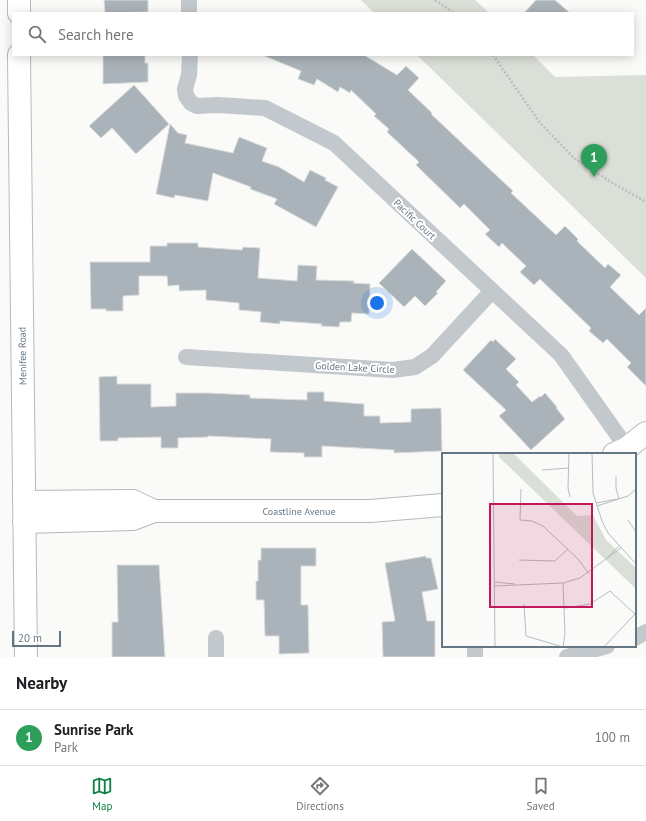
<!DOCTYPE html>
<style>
:root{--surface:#fff;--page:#f6f6f6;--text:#202124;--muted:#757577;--line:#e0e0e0;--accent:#0b8043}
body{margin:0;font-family:"PT Sans",sans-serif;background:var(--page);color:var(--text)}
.scale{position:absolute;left:12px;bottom:10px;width:49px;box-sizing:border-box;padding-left:4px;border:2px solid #657683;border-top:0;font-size:11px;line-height:14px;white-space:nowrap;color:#657683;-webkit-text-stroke:3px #fff;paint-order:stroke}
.you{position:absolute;left:377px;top:303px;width:14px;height:14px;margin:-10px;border:3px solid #fff;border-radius:50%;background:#1a73e8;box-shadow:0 0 0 6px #1a73e833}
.badge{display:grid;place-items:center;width:26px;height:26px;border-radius:50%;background:var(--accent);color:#fff;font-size:13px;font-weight:700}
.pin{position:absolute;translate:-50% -33px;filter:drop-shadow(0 1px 2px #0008)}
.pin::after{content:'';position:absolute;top:21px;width:14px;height:12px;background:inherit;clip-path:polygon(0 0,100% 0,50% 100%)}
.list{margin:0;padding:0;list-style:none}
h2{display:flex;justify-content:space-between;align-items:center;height:52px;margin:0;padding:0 16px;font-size:17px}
h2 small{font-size:13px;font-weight:400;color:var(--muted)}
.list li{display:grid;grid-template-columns:26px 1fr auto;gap:12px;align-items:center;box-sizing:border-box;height:56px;padding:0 16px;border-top:1px solid var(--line)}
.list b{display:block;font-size:15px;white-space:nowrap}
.list p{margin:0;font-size:13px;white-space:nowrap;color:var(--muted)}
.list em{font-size:13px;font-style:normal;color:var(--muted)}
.icon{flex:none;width:22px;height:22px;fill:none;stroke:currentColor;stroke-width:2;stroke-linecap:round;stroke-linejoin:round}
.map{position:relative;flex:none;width:646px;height:657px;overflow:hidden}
.search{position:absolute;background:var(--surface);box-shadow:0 2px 10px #0003;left:12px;right:12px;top:12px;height:44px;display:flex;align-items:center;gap:10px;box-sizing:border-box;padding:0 14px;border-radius:0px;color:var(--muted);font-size:15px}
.sheet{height:108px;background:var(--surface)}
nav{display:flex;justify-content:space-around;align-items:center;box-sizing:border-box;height:56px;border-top:1px solid var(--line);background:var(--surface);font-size:11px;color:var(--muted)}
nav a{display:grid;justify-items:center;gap:2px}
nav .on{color:var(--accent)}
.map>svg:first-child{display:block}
</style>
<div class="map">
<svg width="646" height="657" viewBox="0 0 646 657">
<rect width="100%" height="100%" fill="#fafaf8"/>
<g fill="#dadfd7">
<path d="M361,0H475L489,13H374Z"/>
<path d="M417,55H533L555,77L646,75V278Z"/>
</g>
<g fill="#aab3b9" stroke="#dcdcda">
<path d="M104,0H148V12L105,13Z"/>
<path d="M536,0H555L570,13H524Z"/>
<path d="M103,55H145V63H148V82L103,84Z"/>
<path d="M262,55H364L397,75L406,66L419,78L408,90L432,113L431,114L513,191L511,193L556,235L565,226L578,239L577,241L605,268L608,264L621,275L610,287L639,315L646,308V386L627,367L631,363L607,339L603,343L589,331L591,328L540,279L534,285L520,272L526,266L502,243L499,247L485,234L490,230L464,204L460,208L416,165L419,162L387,132L389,129L374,116L376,114L351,90L350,93L340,87L338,92L317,79L314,85L298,79L301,71Z"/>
<path d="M134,85L169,124L136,154L112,128L101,138L89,126Z"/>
<path d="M170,124L178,133L187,135L185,143L233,153L239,137L267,148L262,161L279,167L304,182L310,170L326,178L325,180L338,187L316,227L274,204L277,199L250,189L251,187L213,173L208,201L175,195L174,198L156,194Z"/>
<path d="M167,243H198V247L242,250L243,247L260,248L258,278L297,281L298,265L317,266L316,280L354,281L353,283L370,284L369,314L352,313L351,322H340L339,327L321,326L322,324L280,321V324L260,322L261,312L239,310V303L206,300V290L179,291V285L168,286L167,276H139V295L123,296V311H106V309H91L90,262H150V246H167Z"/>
<path d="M412,249L446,281L436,292L438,293L425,306L415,296L404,307L379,283Z"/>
<path d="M495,339L516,359L506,369L519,382L516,385L532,402L540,396L541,397L545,393L557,407L556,408L565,419L531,450L499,416L506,410L463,370L491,340L493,342Z"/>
<path d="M117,376V384H151V407L176,406V393H208L250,395V398L307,400V392H324V401L364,404V416H380V423L411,422V409L441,408L442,451L394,453V450L322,446V457H304V453L270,452L271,439L208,436V437L178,438V448H161V437L118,438V441H100L99,377Z"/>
<path d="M261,548H316V566H301V605H308L309,653L279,654V636H265L264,600H256V581H258V560H261Z"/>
<path d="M426,556V558H431L438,589L422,592L427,621H435V657H383L382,622L395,621L385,563Z"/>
<path d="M117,565H159L165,657H112V622H118Z"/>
</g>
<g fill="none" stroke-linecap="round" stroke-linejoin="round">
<g stroke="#b3babf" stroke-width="24">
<g id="secondary">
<path d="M614,454L627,448L646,433"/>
<path d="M24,502L133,501L154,511"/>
<path d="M24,522L133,519L154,511H370L443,505"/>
</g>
</g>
<g stroke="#b5babe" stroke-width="24">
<g id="primary">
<path d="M19,0V13"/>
<path d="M19,55L26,657"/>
</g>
</g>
<g stroke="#bbbfc2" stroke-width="2.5" stroke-dasharray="2 2" stroke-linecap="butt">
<path d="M435,0L454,13"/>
<path d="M493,55L540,123L574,158L611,182L646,202"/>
</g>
<g stroke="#c3c8cc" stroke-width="16">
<path d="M189,0V13"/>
<path d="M190,55L189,75L185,89L186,96L191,103L197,106L218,105L265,108L334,143L561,355L627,448"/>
<path d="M186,357L393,370L415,367L432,356L492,291"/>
<path d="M216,638V657"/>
<path d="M635,638L646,632"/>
<path d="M475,646V657"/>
<path d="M567,657L607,646"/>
</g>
<use href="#secondary" stroke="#fff" stroke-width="22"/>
<use href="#primary" stroke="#fff" stroke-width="22"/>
</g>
<g text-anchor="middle" stroke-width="4" stroke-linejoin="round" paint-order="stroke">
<g font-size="10" fill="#657683" stroke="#fff">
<text transform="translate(415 219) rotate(43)" y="4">Pacific Court</text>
<text transform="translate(22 356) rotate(-91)" y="4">Menifee Road</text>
<text transform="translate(355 367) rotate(3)" y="4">Golden Lake Circle</text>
<text x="299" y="515">Coastline Avenue</text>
</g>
</g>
<g transform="translate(442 453)">
<rect width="194" height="194" fill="#fafaf8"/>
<path d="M57,0H71L135,63L151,62L164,87L194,115V136L57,4Z" fill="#dadfd7"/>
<path fill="none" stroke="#b5bdc2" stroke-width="1" d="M51,0L53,194M127,0L126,35L128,44M150,0L151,40L160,68L166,80L194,111M100,17L127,15M174,23V35L177,46M79,36L78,67L90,68L101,73L136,106L147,121M154,50L175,46M155,53L186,43L194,36M186,67L194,79M164,106L177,93M77,107L113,108L126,96M52,129L73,131M121,130L123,181L121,194M52,133L121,130L138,125L179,95M82,151L84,183L121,194M123,155L148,151L168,138L194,162M162,194L193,161"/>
<path fill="#c2185b" fill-opacity="0.15" stroke="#c2185b" stroke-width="2" d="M48,51H150V154H48Z"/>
<rect width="194" height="194" fill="none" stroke="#657683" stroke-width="2"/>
</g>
</svg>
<div class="scale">20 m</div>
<div class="you"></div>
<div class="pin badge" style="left:594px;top:177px;background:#2e9e5b">1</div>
<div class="search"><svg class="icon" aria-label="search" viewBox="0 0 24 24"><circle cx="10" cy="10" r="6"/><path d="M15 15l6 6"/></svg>Search here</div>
</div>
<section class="sheet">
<h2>Nearby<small></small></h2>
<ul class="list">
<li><span class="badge" style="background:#2e9e5b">1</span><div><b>Sunrise Park</b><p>Park</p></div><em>100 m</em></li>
</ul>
</section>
<nav>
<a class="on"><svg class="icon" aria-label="map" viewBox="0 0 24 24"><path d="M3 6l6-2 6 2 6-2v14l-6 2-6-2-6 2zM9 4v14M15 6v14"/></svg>Map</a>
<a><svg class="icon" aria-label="directions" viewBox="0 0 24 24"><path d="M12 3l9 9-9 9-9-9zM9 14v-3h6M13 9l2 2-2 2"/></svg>Directions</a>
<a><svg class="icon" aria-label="saved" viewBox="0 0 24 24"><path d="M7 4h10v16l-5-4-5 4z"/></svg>Saved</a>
</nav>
